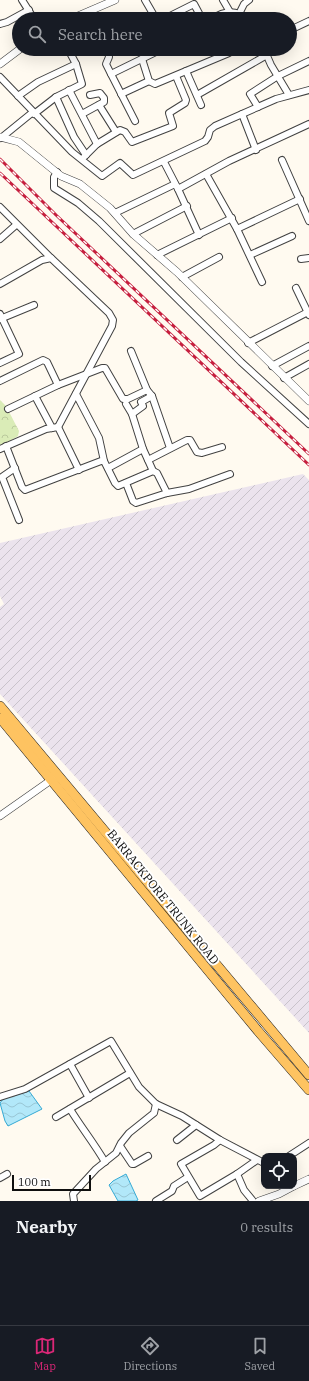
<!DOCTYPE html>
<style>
:root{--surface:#171b24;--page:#242831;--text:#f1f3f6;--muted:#9ea1a6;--line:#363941;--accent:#db2777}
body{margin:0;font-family:"IBM Plex Serif",serif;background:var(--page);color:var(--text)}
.controls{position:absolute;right:12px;bottom:12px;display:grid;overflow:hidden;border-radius:8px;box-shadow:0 4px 16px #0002}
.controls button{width:36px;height:36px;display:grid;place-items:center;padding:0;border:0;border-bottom:1px solid var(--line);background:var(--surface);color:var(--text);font:20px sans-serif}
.scale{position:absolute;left:12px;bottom:10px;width:79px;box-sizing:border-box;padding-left:4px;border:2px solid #0f0f0f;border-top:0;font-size:11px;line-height:14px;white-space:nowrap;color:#0f0f0f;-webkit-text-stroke:3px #fff;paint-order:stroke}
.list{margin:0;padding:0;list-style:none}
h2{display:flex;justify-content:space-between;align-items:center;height:52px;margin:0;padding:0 16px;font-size:17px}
h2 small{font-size:13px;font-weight:400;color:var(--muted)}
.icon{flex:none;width:22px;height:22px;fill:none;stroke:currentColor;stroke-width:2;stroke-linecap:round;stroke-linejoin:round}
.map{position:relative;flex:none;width:309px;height:1201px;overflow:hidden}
.search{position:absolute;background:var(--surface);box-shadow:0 4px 16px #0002;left:12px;right:12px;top:12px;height:44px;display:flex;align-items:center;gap:10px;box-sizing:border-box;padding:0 14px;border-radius:22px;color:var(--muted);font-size:15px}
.sheet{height:124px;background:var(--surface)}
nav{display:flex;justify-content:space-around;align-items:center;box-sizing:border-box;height:56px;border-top:1px solid var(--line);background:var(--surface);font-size:11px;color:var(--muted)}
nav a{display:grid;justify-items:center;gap:2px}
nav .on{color:var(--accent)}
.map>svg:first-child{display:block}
</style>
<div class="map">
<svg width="309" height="1201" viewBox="0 0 309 1201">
<defs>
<pattern id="industrial-furrows" width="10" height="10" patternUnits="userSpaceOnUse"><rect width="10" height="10" fill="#ebe3ed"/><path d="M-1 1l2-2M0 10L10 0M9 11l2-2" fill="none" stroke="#c8c2ca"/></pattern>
<pattern id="park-crowns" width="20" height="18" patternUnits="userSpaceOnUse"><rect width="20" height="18" fill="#daecb7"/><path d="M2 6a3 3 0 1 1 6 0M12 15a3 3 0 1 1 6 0" fill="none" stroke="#bac99c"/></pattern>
<pattern id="water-waves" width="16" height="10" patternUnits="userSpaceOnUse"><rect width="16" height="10" fill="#b2e8f9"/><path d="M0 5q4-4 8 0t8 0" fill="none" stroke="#98c6d4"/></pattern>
</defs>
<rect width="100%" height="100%" fill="#fffaf0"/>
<path fill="url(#industrial-furrows)" d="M303,474L309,480V1033L0,694V607L4,604L0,596V543Z"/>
<path fill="url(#park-crowns)" d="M0,400L6,406L19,431L18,436L0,447Z"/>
<g fill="url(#water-waves)" stroke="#36aad4">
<path d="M29,1091L42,1109L8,1126L5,1121L0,1103L3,1099Z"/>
<path d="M126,1174L138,1200L136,1201H118L109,1185L113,1181Z"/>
</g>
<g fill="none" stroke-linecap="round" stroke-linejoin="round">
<g stroke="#424242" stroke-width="8">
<g id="minor">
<path d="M22,0L34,19"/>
<path d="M145,0L156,19"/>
<path d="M223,0L230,12"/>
<path d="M90,11L94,19"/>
<path d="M240,12L244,4L249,0"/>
<path d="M164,19L194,4L202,19"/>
<path d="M212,19C225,10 236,10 249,19"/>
<path d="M0,24L7,22L29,10"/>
<path d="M290,30L309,21"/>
<path d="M108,49L109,57L106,64L111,74"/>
<path d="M264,49L271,65L289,95"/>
<path d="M142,59L149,81L155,84L229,53"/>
<path d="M186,71L201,105"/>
<path d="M0,77L72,152L102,176L120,163L133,175L205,141L208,137L210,130L215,126L276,99L309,90"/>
<path d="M69,90L97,144L120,130L125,132L132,142L173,126L169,113L185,103L186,100L176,76"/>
<path d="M121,94L149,81"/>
<path d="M197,95L267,55"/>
<path d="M18,96L38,82L76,64"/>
<path d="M56,97L74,137L86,155"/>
<path d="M99,105L116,132"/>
<path d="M258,107L250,94L278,76L309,61"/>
<path d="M34,114L56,97L82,84L76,64L68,49"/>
<path d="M82,114L104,102V98L100,93L90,95"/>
<path d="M242,114L256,150"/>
<path d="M135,121L111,74L162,49"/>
<path d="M1,138L33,112"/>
<path d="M84,157L97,144"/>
<path d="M282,160L309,221"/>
<path d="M164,162L178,189L229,161L309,124"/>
<path d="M57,172L54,177V188L78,203L99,221L241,362L309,424"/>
<path d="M206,174L237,229L300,199"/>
<path d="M178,189L199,235"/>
<path d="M0,207L51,258"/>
<path d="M115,213L175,184"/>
<path d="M237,229L262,282"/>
<path d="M133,234L187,206"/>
<path d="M0,239L16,225"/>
<path d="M157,255L232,218"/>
<path d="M250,255L292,236"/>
<path d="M301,259L309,258"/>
<path d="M182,277L219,257"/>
<path d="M0,284L42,260L51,258L109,313L113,320L112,326L58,427"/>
<path d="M296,288L309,315"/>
<path d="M0,314L19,354L0,363"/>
<path d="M0,319L34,305"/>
<path d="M248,343L308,312"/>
<path d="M131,351L147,390L152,396L170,448"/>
<path d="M272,366L309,346"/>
<path d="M284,378L309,364"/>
<path d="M0,381L43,360L47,362L58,385"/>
<path d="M76,394L99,438L104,461"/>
<path d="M35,396L52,428"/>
<path d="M126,404L132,414L143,406L141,402L152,396"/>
<path d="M8,409L58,385L102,368H105L123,399H128L147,390"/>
<path d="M132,414L143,449L153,471"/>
<path d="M6,446L22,487L25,490L101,461H104L115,483L118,486L153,471L157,473L167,493"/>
<path d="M0,449L46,429L58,427L79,470"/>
<path d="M148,460L187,440H190L197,452L202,453L222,447"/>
<path d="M15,468L2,477L19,520"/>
<path d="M108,468L143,449"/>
<path d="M126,483L133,501L136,503L167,493L189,489L230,474"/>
<path d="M70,1064L89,1098"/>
<path d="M0,1097L25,1089L111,1041L139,1087L156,1104L182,1116L220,1140L264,1163"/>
<path d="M70,1109C81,1127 94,1143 105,1162"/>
<path d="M56,1117L130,1073"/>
<path d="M177,1140L196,1125"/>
<path d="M220,1140L214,1145L181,1164L200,1196L237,1174"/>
<path d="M120,1146L132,1164H134L148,1156"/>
<path d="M289,1156L309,1143"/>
<path d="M0,1178L7,1174"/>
<path d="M74,1201L73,1194L96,1169L116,1153L121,1143L129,1133L154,1113L156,1104"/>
<path d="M156,1201L172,1191L174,1186L188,1177"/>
<path d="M253,1201L244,1190L237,1174L257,1160"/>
</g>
</g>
<g stroke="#424242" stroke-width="8">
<g id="tertiary">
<path d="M71,19L115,0"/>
<path d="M0,64L20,49"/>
<path d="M0,137L19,142L61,176L80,184L110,208L133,234L177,272L309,401"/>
<path d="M0,816L54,778"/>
<path d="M294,1186L309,1179"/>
<path d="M259,1201L279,1194L294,1186"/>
</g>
</g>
<g stroke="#202020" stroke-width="10">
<g id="primary">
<path d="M0,706L309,1075"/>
<path d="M0,718L258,1031L309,1090"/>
</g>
</g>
<use href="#minor" stroke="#fff" stroke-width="6"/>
<use href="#tertiary" stroke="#fff" stroke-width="7"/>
<use href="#primary" stroke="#fec361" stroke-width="9"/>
<g stroke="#c61f3e" stroke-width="3">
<g id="rail">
<path d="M0,159L56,215L309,454"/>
<path d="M0,173L309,465"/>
</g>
</g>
<use href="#rail" stroke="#fff" stroke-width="1.5" stroke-dasharray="4.5" stroke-linecap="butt"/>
</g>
<g text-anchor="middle" stroke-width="4" stroke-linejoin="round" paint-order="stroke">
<g font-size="12" fill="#0f0f0f" stroke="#fff">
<text transform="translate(163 897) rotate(51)" y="4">BARRACKPORE TRUNK ROAD</text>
</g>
</g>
</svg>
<div class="controls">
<button><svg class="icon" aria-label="locate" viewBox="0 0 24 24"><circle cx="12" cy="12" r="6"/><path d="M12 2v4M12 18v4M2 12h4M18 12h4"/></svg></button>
</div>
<div class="scale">100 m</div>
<div class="search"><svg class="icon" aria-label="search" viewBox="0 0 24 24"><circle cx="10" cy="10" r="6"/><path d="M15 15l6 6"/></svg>Search here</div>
</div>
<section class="sheet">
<h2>Nearby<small>0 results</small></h2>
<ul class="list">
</ul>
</section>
<nav>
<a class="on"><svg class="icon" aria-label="map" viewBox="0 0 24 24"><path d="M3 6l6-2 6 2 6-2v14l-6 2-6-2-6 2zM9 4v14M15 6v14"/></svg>Map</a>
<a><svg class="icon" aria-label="directions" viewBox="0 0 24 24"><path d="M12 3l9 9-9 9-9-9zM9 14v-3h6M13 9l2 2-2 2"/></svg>Directions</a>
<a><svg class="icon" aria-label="saved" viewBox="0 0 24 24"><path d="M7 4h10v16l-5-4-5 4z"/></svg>Saved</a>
</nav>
